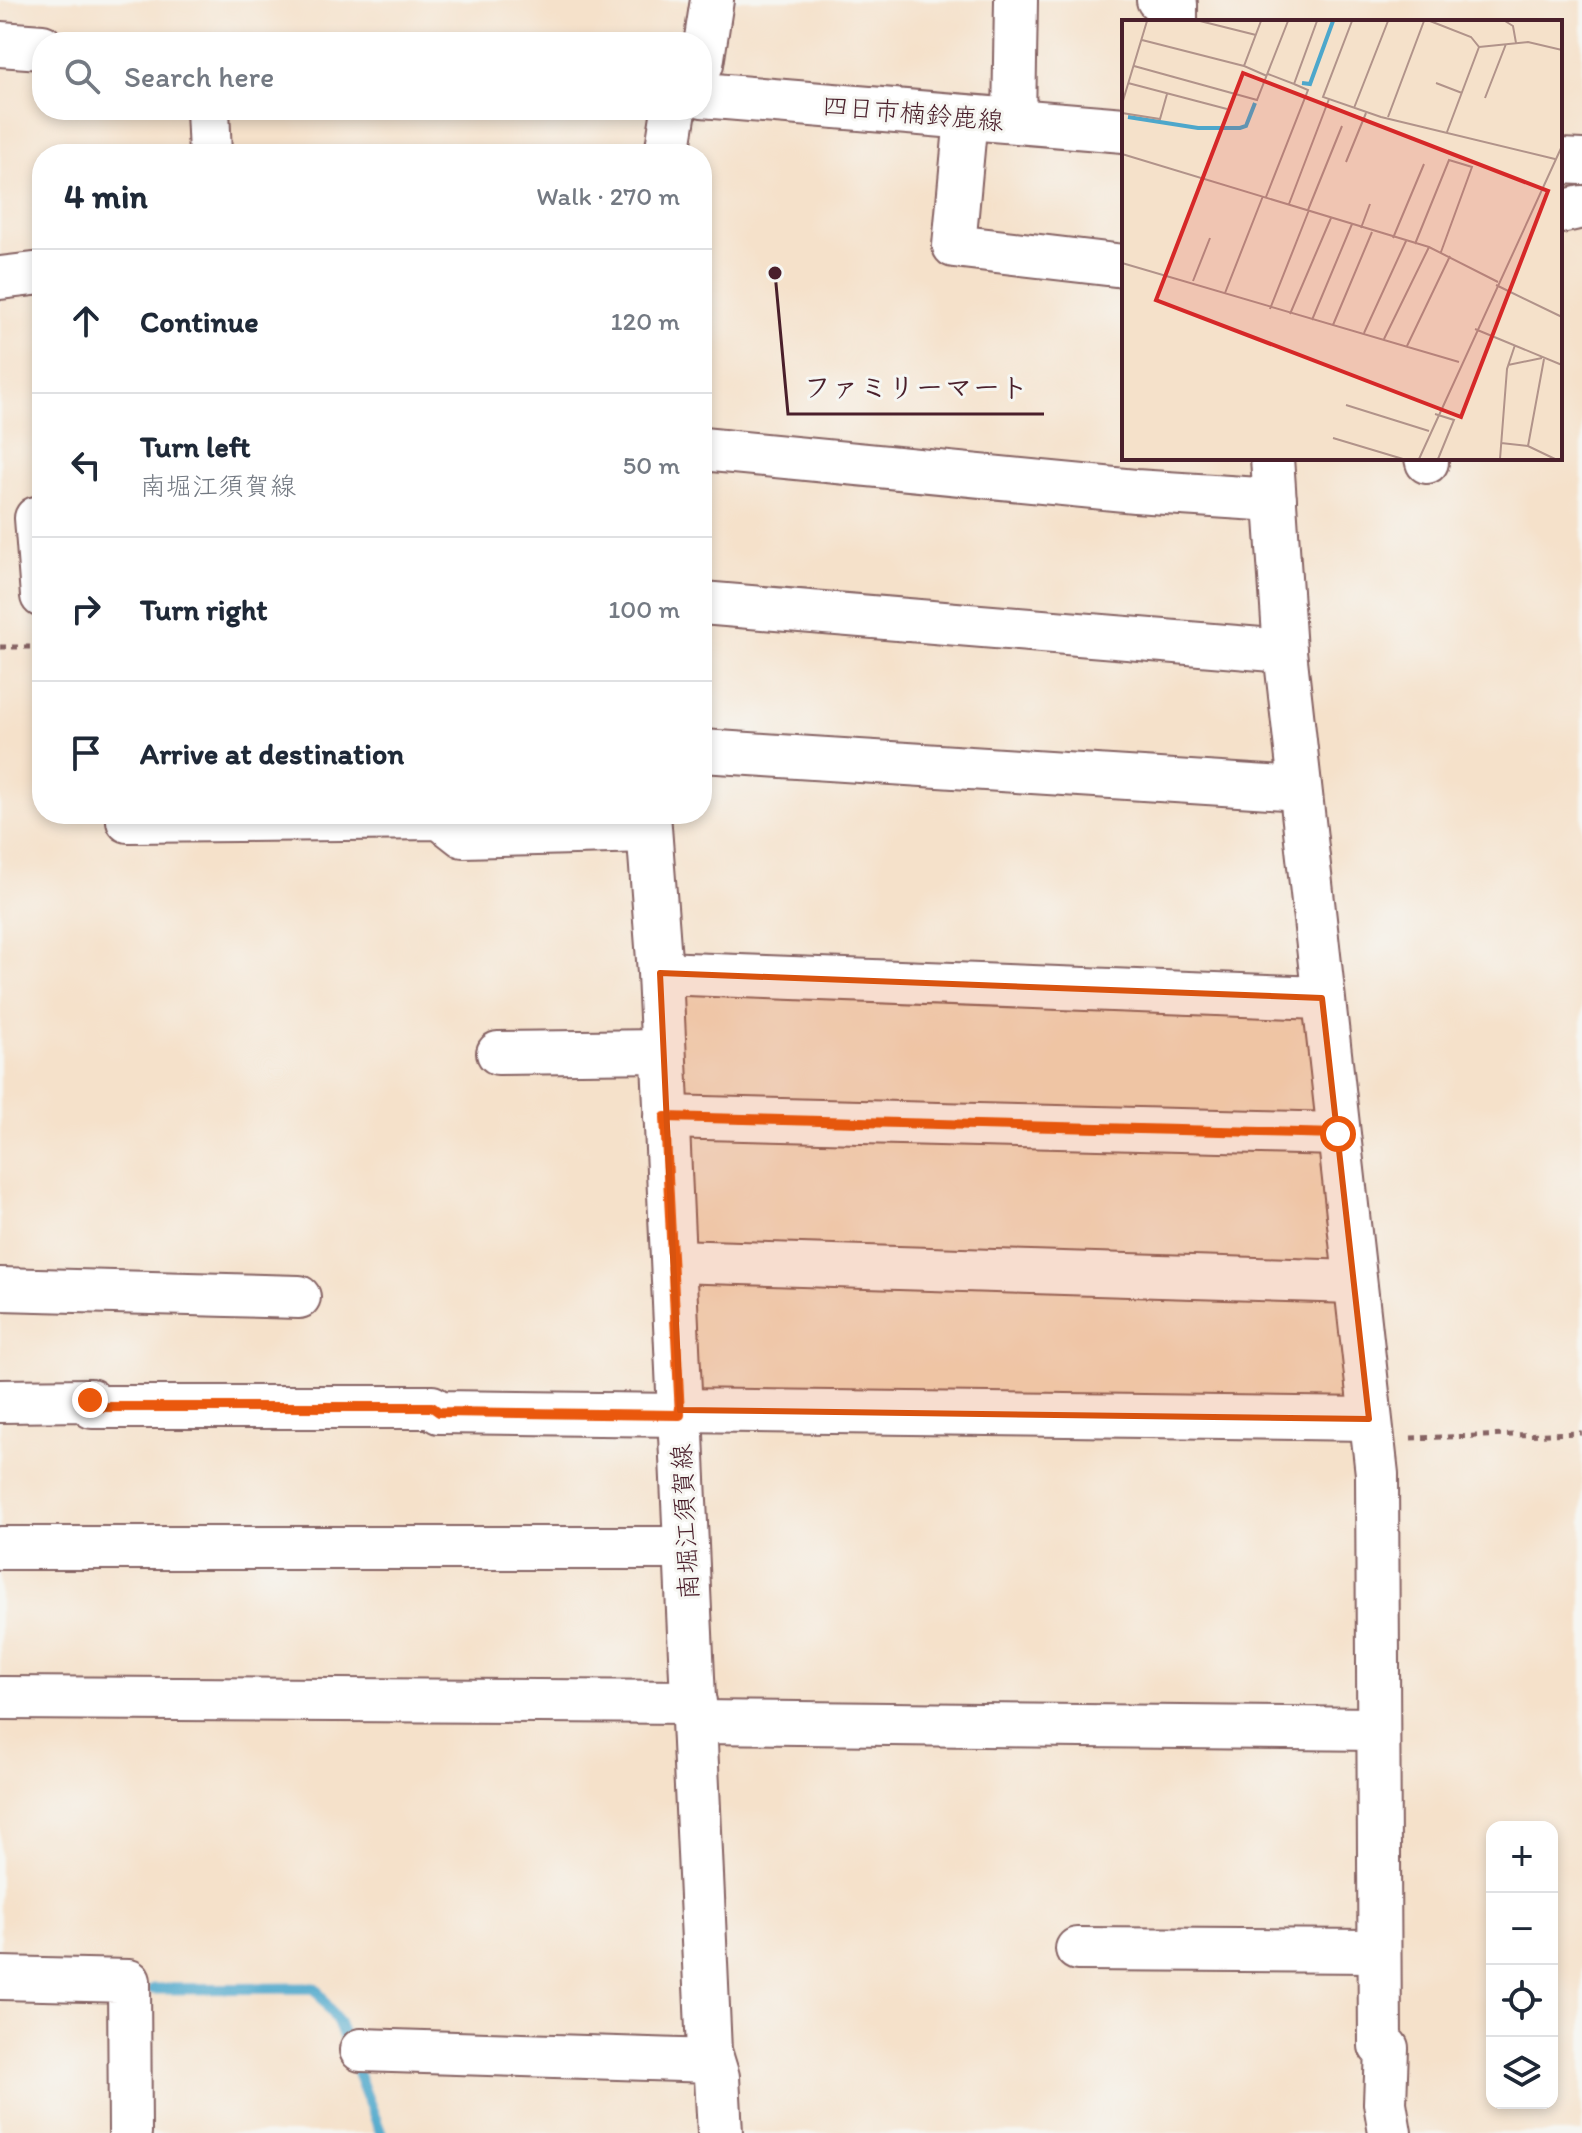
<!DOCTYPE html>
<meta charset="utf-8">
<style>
:root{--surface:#fff;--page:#f2f2f3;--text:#1f2937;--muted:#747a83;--line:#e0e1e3}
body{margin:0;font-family:Itim,"Klee One",sans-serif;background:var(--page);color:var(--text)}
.controls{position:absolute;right:24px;bottom:24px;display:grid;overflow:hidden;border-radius:16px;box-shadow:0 4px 12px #0003}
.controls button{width:72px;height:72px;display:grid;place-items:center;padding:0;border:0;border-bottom:2px solid var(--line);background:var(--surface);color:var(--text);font:40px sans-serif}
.stop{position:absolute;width:24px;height:24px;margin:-18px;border:6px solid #ea580c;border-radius:50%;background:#fff}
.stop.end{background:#ea580c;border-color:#fff;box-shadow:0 2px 8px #0008}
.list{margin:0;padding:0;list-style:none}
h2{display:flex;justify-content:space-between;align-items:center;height:104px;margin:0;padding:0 32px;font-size:34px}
h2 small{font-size:26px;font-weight:400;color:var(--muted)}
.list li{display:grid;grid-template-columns:52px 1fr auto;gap:24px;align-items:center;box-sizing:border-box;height:144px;padding:0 32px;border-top:2px solid var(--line)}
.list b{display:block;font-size:30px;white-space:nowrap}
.list p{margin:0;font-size:26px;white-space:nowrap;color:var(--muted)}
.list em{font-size:26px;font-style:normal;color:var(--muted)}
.icon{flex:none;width:44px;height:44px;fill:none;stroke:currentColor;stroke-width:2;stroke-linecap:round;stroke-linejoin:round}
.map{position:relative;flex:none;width:1582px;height:2133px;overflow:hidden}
.search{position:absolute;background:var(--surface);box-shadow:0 4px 12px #0003;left:32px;top:32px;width:680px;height:88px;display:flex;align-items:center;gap:20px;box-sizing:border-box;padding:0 28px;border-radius:32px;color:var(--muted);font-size:30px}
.panel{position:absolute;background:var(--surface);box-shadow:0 4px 12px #0003;left:32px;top:144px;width:680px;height:680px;border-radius:32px}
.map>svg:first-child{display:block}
</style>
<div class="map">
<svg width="1582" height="2133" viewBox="0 0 1582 2133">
<rect width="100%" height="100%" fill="#f6f6f2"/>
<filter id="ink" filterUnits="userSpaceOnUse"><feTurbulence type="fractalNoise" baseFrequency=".0125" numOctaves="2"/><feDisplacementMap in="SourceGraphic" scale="16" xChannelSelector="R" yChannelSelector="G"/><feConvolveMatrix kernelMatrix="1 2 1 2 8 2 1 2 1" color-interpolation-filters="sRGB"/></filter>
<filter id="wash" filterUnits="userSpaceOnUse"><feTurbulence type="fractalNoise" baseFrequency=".006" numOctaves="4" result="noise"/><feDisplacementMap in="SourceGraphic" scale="32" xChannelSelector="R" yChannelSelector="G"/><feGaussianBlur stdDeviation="1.8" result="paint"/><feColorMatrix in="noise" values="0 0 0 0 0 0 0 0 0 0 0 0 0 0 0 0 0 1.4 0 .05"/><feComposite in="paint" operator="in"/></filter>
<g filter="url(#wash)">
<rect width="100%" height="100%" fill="#f5e1ca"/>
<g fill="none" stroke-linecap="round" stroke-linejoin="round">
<path stroke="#4da7cb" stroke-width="11" d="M153,1989L315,1988L338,2022L381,2133"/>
</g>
</g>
<g filter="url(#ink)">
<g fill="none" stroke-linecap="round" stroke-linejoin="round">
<g stroke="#866363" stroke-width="46">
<g id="minor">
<path d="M1158,0L1176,4V22"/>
<path d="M702,64L712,0"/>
<path d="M208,110L210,154"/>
<path d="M966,117L954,246L1124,266"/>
<path d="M1014,121L1016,0"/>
<path d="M1560,212L1582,207"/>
<path d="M0,278L42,273"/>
<path d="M702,449L1135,491L1275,500"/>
<path d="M1272,458L1285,651L1377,1474L1380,2046L1387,2048L1385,2103L1390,2133"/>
<path d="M1426,458L1427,462"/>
<path d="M42,518H36L42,596"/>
<path d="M702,603L1285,651"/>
<path d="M702,751L1300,789"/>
<path d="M128,821L440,818L463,836L650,831"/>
<path d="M660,973L1322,998"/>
<path d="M498,1053L662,1051"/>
<path d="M665,1117L1338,1134"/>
<path d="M673,1261L1354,1282"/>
<path d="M0,1289L299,1297"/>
<path d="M0,1401L90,1400L92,1407H432L439,1412L680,1415"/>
<path d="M680,1410L1369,1419"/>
<path d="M0,1548H686"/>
<path d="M0,1698L695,1702"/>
<path d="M696,1722L1378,1729"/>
<path d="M1077,1949L1379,1951"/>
<path d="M0,1978L129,1981L130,2133"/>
<path d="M361,2050L712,2061"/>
</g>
</g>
<g stroke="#866363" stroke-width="48">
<g id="major">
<path d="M0,44L42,47"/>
<path d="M702,95L1124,130"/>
<path d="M667,154L674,110"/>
<path d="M1560,161L1582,162"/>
<path d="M648,814L660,973L709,2051L717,2077L720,2133"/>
</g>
</g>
<g stroke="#866363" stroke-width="5" stroke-dasharray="6 6" stroke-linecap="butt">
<path d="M0,647H42"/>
<path d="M1411,1438L1582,1433"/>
</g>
<use href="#minor" stroke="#fff" stroke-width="42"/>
<use href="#major" stroke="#fff" stroke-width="44"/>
</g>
</g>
<g fill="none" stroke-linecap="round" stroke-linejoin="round" filter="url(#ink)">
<path stroke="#ea580c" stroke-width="10" d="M90,1400L92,1407H432L439,1412L680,1415L665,1117L1338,1134"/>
</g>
<path fill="#d8530f" fill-opacity="0.2" stroke="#d8530f" stroke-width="6" stroke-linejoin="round" d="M660,973L1322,998L1369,1419L680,1410Z"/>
<g text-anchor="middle" stroke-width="6" stroke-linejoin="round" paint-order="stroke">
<g font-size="26" fill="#4a1f2b" stroke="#f6f6f2">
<text transform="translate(913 113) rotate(5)" y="9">四日市楠鈴鹿線</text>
<text transform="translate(685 1522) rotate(-93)" y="9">南堀江須賀線</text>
</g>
</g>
<g transform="translate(1122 20)">
<rect width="440" height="440" fill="#f5e1ca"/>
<path fill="none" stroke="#4da7cb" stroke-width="4" d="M180,63L188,64L211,1M6,97L76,108H118L124,106L133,83"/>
<path fill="none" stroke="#b1938a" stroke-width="2" d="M78,1L134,15M139,1L122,46L145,56M230,1L201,77L259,97L433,139M308,1L349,17L357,27L325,112M383,1L391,6L394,23M20,20L122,46M357,27L406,22L440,30M12,46L135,80L166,1M146,54L172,64L195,1M6,63L105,89M314,63L340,73M363,78L384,24M0,84L25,1M232,88L266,1M0,93L38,99L45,74M266,97L302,1M0,134L307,227L376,262M224,142L244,93M144,177L186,70L172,64M167,184L207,79M186,190L220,106M239,208L248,184M271,218L302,144M293,224L327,140L350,147L319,232M0,243L337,342M71,261L88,218M374,265L440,297M103,273L141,176M148,289L187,190M168,294L209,198M190,300L230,204M211,305L250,212M353,309L440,345M242,313L284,221M262,319L307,227M285,326L328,236M386,345L420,338M224,385L307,411M313,394L332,400L316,439M211,418L281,439M379,423L406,426L433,439M406,426L422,339M297,439L440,126M378,439L385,349L393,325"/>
<path fill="#d62828" fill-opacity="0.15" stroke="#d62828" stroke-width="4" d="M121,53L426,171L339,397L34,280Z"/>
<rect width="440" height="440" fill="none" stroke="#4a1f2b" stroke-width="4"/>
</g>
<path fill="none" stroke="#4a1f2b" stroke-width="3" d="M775 273L788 414H1044"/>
<circle fill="#4a1f2b" stroke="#f6f6f2" stroke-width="3" cx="775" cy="273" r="8"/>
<g font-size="28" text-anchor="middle" font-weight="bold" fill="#4a1f2b" stroke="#f6f6f2" stroke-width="6" stroke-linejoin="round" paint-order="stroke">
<text x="916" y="397">ファミリーマート</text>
</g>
</svg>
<div class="controls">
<button>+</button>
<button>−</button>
<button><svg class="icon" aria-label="locate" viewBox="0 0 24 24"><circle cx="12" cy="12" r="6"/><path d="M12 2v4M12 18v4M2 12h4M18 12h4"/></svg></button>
<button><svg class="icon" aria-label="layers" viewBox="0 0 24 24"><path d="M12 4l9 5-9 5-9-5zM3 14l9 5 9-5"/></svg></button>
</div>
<div class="stop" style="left:1338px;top:1134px"></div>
<div class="stop end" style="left:90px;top:1400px"></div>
<div class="search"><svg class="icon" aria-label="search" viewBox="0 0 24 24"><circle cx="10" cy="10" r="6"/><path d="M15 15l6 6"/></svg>Search here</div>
<section class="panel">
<h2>4 min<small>Walk · 270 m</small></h2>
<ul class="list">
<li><svg class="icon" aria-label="ahead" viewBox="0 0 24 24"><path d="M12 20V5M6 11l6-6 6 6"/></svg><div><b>Continue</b></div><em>120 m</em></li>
<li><svg class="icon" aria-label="left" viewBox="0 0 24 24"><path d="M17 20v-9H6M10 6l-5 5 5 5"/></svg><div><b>Turn left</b><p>南堀江須賀線</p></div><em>50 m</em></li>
<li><svg class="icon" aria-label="right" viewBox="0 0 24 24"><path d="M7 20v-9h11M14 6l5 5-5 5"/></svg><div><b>Turn right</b></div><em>100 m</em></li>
<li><svg class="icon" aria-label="arrive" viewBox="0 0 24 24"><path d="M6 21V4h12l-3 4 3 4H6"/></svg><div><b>Arrive at destination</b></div></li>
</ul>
</section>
</div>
